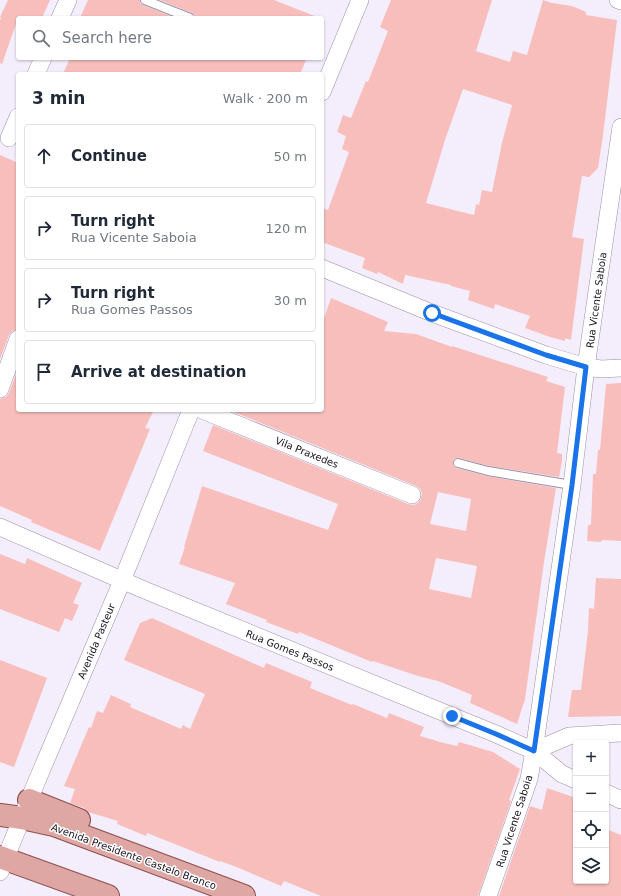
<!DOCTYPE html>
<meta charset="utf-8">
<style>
:root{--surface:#fff;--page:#f2f2f3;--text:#1f2937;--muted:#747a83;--line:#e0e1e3}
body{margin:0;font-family:"DejaVu Sans",sans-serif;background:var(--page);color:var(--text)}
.controls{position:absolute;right:12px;bottom:12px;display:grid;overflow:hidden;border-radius:4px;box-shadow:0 1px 3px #0004}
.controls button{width:36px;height:36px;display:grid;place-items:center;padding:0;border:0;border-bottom:1px solid var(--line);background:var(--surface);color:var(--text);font:20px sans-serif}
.stop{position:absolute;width:12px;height:12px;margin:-9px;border:3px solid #1a73e8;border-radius:50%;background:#fff}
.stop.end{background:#1a73e8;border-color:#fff;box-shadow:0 1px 4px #0008}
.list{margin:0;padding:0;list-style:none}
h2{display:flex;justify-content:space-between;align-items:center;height:52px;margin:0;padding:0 16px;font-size:17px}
h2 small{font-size:13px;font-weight:400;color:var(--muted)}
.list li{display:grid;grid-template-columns:26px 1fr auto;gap:12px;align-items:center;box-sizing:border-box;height:64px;margin:0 8px 8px;padding:0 8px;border:1px solid var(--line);border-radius:4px}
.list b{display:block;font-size:15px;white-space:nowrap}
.list p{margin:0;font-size:13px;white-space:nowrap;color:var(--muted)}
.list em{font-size:13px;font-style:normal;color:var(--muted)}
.icon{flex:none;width:22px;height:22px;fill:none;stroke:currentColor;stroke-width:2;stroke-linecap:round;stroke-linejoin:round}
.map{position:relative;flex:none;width:621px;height:896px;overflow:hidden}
.search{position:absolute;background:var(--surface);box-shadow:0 1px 3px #0004;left:16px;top:16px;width:308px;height:44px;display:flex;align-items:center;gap:10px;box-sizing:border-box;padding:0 14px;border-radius:4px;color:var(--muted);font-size:15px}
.panel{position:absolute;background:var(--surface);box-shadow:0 1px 3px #0004;left:16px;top:72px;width:308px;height:340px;border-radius:4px}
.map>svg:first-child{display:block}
</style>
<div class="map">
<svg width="621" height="896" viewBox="0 0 621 896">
<rect width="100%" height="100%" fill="#f4edfc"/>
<g fill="#f8bebc" fill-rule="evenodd">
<path d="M8,0H50L42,18H18L2,64L0,63V20L1,18L0,17Z"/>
<path d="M88,0H140V3L143,5L175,18H80Z"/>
<path d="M160,0H274L317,17L316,18H195V15L192,13Z"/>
<path d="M391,0H492L476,51L510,62L513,51L527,55L543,0L552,3L572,6L586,12V15L617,20L603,135L598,168L589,177L582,176L572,237L584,239L571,340L565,338V341L550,337L525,328L530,316L495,304L494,309L468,300L470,291L451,286V285L405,275L403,284L378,272L377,274L362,268L365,258L322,242V208L328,210L349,152L342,149L346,136L337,132L343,115L351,118L366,81L368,82L388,31L380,27ZM463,89L512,105L502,143L492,192L482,190L479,205L476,204L474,215L426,203L445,140Z"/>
<path d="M70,58H307L300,74H63Z"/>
<path d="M0,155L18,163V329L12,331L9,335L0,359Z"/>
<path d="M331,298L388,322L384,331L416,334L452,347V346L548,377L546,381L565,387L557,453L562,454V461L559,477L489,466L459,458L454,459L453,462V465L456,468L487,476L556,488L544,562L525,699L517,724L470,703L472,695L460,690L438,681L418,676L373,661L372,662L299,632L298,634L266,622L267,620L226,604L235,583L179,564L185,547H184L202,486L328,530L338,504L203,451L213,425L408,504L414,505L418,503L421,499L422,493L420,489L416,486L229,410H322V324ZM438,492L471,499L466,531L430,524ZM436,558L477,566L471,598L429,589Z"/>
<path d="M18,369V410H154L145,428L150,429L100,551L31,522L32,520L0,506V399L6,397L9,393Z"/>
<path d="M621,383V541L602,540L601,542L587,541L588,525H591L593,474H596L598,450H600L606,384Z"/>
<path d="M0,554L25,564L27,558L82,583L73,603L79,605L72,621L65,618L59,632L0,609Z"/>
<path d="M596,578L621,579V716L568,717L572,690H581L588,631L589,608L594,609Z"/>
<path d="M152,618L264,668L266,663L312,682L310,688L352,705L353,704L387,718L389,713L424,727L420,736L440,742L457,746L459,742L493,752L520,769L509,800L511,801L479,893L478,896H321L284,881L281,886L234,866L220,861V862L147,833L146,836L117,824L118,821L88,812L84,808L70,803L75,789L64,786L89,727L91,728L97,711L103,713L111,695L131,704L130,707L181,729L183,725L190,729L205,694L124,660L140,623Z"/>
<path d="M0,660L47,678L14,767L0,762Z"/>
<path d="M547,788L576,798V881H606V829L621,835V896H499L530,806L542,810Z"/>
</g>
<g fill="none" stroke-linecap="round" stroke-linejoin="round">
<g stroke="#9b91a7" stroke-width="10">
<g id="service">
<path d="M145,0L190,18"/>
<path d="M458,463L488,471L572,485"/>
</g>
</g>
<g stroke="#9b91a7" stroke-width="18">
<g id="minor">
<path d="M618,0L621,1"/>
<path d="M60,18L68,0"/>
<path d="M36,74L43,58"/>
<path d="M322,92L360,0"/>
<path d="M9,138L18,117"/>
<path d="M322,268L432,313L546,355L586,367L601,369L621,368"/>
<path d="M0,389L18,339"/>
<path d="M202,410L412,495"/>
<path d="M0,527L142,589L496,734L534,751L562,774L576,780"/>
<path d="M534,751L569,736L621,733"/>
<path d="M606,793L621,800"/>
<path d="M0,872L36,783L122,581L191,410"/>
<path d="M488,896L529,779L534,751L572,485L586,367L621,127"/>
</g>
</g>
<g stroke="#8b4e4d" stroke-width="24">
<g id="primary">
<path d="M29,800L79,820"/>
<path d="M0,815L22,818L54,825L244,896"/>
<path d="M0,857L108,896"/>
</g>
</g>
<use href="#service" stroke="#fff" stroke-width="8"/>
<use href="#minor" stroke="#fff" stroke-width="17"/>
<use href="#primary" stroke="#dfa7a4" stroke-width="22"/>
</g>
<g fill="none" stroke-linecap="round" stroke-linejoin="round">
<path stroke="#1a73e8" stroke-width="5" d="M432,313L546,355L586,367L572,485L534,751L496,734L452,716"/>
</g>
<g text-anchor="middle" stroke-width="3" stroke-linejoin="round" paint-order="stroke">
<g font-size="10" fill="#17131c" stroke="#fefefe">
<text transform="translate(596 300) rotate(-82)" y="4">Rua Vicente Saboia</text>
<text transform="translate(307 452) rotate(22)" y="4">Vila Praxedes</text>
<text transform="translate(96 641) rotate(-67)" y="4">Avenida Pasteur</text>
<text transform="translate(290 650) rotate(22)" y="4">Rua Gomes Passos</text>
<text transform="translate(514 821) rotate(-72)" y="4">Rua Vicente Saboia</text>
<text transform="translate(134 856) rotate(20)" y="4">Avenida Presidente Castelo Branco</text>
</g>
</g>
</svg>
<div class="controls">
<button>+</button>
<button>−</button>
<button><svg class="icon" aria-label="locate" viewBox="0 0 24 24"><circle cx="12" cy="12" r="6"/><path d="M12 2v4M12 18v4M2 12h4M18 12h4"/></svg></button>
<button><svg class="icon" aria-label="layers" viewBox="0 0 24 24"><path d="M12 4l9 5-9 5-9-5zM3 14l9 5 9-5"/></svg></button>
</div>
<div class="stop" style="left:432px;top:313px"></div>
<div class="stop end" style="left:452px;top:716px"></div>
<div class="search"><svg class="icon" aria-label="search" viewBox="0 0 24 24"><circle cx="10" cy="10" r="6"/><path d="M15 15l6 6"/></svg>Search here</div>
<section class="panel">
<h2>3 min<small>Walk · 200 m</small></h2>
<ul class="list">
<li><svg class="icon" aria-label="ahead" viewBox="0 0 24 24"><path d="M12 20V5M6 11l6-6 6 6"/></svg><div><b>Continue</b></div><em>50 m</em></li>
<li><svg class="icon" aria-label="right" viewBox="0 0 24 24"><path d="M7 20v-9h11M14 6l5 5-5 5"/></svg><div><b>Turn right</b><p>Rua Vicente Saboia</p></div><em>120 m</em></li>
<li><svg class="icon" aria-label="right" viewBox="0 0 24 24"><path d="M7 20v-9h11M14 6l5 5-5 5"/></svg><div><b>Turn right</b><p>Rua Gomes Passos</p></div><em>30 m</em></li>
<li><svg class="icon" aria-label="arrive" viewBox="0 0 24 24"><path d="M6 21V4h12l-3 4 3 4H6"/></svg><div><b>Arrive at destination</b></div></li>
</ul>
</section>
</div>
